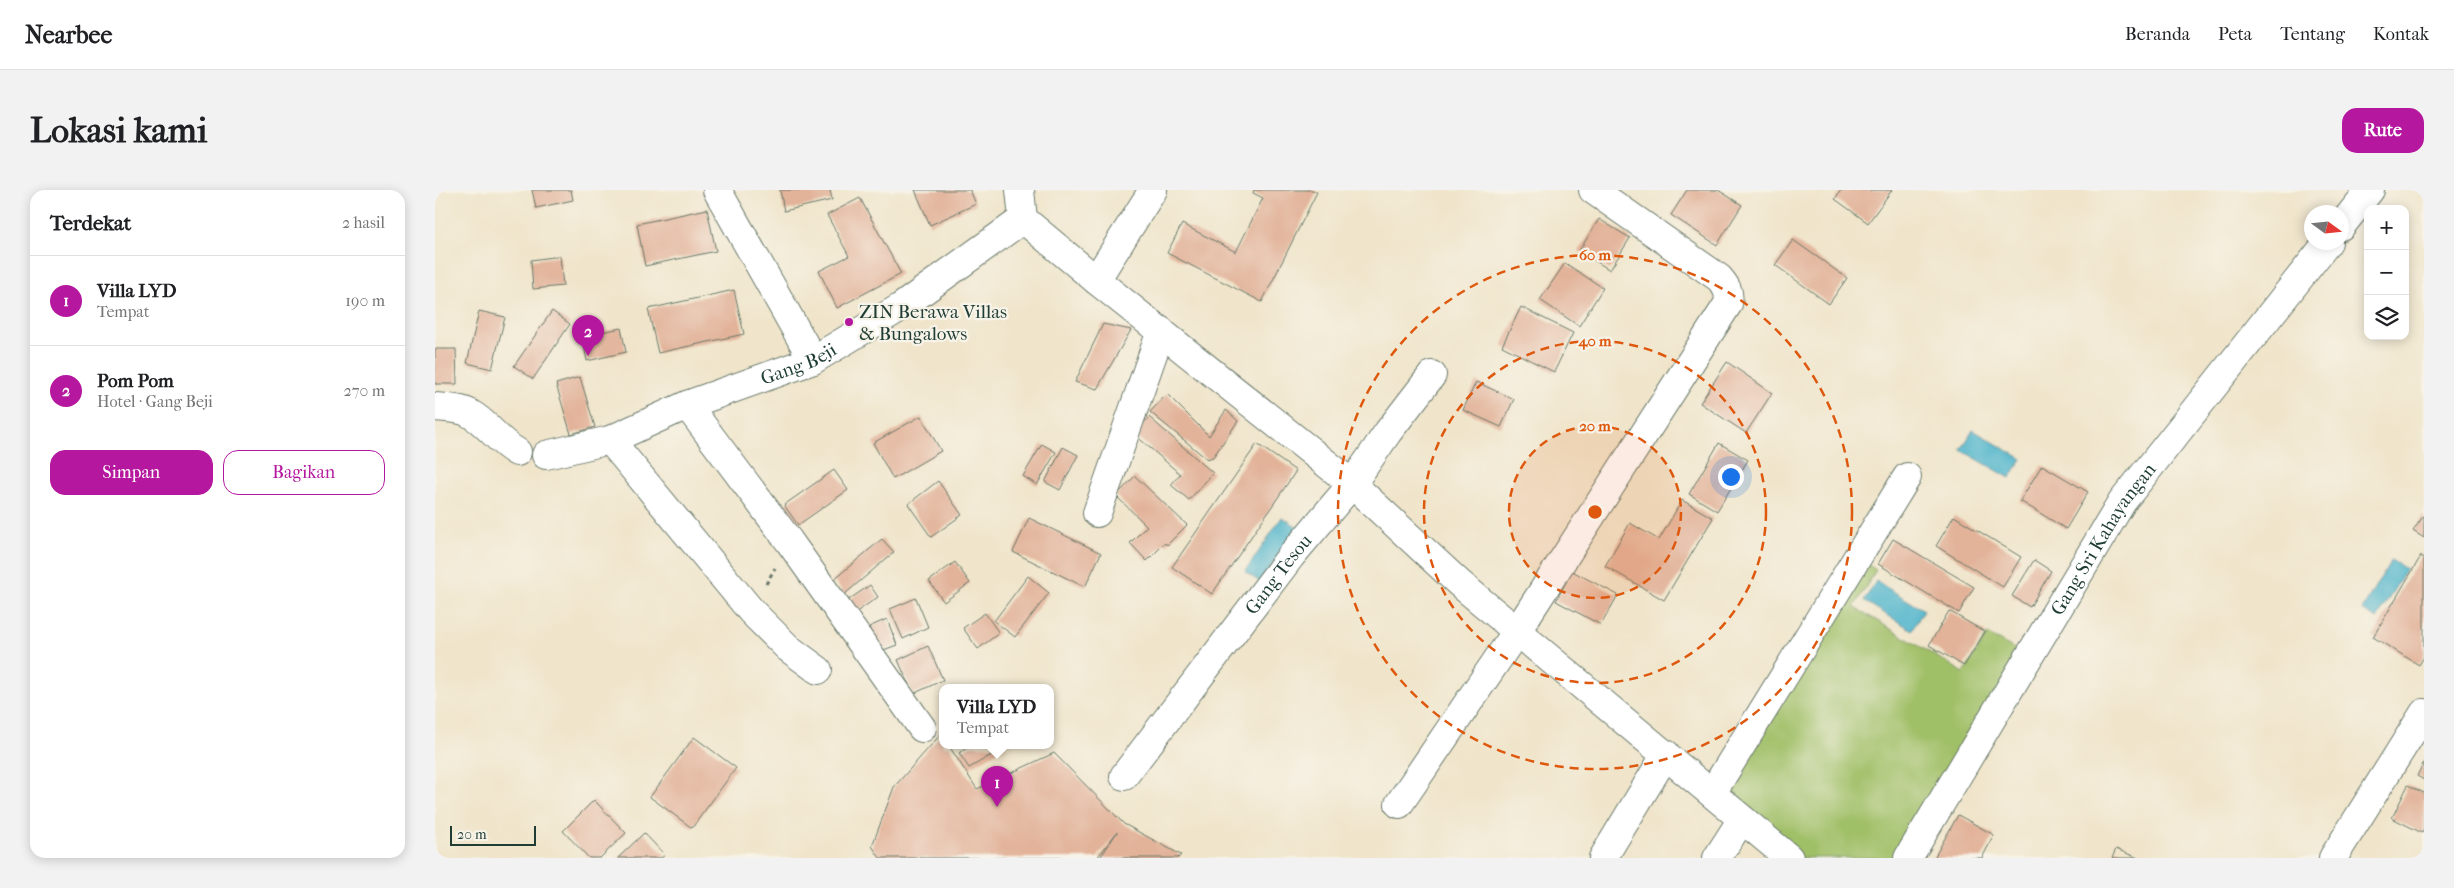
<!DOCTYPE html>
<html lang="id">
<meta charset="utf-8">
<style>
:root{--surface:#fff;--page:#f2f2f2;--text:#202124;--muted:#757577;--line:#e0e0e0;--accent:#b5179e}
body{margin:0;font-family:"IM FELL French Canon",serif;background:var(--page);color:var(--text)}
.controls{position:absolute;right:15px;top:15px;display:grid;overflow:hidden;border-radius:10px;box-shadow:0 2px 12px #0003}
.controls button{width:45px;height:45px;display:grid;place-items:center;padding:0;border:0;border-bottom:1px solid var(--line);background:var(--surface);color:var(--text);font:25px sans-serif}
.compass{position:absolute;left:1869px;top:15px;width:45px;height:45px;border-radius:50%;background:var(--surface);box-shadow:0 2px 12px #0003;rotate:105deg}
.scale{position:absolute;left:15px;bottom:12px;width:86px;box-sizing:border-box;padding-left:5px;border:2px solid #1f3d34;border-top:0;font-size:14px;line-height:18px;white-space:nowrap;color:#1f3d34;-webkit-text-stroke:4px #f7f3e8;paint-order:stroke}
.you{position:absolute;left:1295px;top:286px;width:18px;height:18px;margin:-12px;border:4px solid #fff;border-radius:50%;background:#1a73e8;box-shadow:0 0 0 8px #1a73e833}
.badge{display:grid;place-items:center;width:32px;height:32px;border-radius:50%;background:var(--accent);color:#fff;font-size:16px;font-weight:700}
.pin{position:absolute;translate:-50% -41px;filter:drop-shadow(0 1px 2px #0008)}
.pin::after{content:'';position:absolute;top:26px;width:18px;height:15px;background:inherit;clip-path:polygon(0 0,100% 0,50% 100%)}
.popup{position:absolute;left:504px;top:494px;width:115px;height:65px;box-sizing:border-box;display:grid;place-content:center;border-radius:10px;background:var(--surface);filter:drop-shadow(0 1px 4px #0005);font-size:16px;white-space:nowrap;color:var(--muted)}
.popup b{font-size:19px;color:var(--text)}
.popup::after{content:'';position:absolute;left:50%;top:100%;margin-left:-10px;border:10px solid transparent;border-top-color:var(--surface)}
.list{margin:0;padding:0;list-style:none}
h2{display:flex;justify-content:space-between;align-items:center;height:65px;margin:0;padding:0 20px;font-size:21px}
h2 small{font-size:16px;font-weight:400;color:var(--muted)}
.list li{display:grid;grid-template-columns:32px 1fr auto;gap:15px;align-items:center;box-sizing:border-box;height:90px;padding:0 20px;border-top:1px solid var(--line)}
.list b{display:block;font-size:19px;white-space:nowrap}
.list p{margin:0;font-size:16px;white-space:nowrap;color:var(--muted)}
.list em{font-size:16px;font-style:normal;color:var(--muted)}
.actions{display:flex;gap:10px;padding:15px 20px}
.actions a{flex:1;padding:11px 0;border:1px solid var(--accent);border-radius:15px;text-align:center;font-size:18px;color:var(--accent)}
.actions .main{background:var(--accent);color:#fff}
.icon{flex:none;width:28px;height:28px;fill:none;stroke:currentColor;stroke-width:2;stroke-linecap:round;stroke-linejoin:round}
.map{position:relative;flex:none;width:1989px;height:668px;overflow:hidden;border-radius:15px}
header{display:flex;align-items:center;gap:30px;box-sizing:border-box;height:70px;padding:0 25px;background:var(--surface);border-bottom:1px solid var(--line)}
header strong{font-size:24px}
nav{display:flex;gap:28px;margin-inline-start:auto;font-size:18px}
.intro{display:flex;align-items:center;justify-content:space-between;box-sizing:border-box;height:120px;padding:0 30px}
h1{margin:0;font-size:35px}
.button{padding:12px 22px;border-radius:15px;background:var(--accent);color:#fff;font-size:18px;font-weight:700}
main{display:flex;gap:30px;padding:0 30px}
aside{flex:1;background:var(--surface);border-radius:15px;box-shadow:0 2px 12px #0003}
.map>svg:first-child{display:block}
</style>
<header>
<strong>Nearbee</strong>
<nav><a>Beranda</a><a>Peta</a><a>Tentang</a><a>Kontak</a></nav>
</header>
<div class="intro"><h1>Lokasi kami</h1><a class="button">Rute</a></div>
<main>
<aside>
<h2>Terdekat<small>2 hasil</small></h2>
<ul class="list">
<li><span class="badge">1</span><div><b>Villa LYD</b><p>Tempat</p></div><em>190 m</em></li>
<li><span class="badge">2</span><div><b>Pom Pom</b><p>Hotel · Gang Beji</p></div><em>270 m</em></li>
</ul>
<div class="actions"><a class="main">Simpan</a><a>Bagikan</a></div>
</aside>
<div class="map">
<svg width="1989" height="668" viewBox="0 0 1989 668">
<rect width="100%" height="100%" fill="#f7f3e8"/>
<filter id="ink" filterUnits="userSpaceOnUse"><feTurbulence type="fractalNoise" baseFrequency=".02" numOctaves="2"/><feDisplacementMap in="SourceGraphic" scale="10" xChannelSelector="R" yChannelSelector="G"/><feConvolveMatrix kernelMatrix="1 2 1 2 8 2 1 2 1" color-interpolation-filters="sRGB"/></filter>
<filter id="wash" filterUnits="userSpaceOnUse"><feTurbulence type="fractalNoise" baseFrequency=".0096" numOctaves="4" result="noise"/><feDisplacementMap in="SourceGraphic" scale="20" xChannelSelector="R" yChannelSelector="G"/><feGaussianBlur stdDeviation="1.12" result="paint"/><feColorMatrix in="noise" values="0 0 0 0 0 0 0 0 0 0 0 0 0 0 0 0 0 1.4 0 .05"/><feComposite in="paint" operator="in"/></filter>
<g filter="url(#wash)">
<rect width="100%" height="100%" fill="#f0e5cb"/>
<path fill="#a0c068" stroke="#607e4e" d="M1429,372L1441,380L1419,417L1529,483L1552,444L1587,463L1463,668H1365L1288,603Z"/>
<g fill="#4db4cb" stroke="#367880">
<path d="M1538,240L1587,269L1575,288L1526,260Z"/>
<path d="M847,327L863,337L825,392L810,382Z"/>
<path d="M1956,370L1971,379L1942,429L1927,420Z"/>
<path d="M1441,391L1489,420L1477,440L1429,411Z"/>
</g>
<g id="blocks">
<g fill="#e2b299">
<path d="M97,0H136L138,10L101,18Z"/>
<path d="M345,0H395L397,10L349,21Z"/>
<path d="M480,0H535L541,14L495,35Z"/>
<path d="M819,0H878L882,2L827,112L732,63L747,34L801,62L828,8L818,3Z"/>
<path d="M1252,0H1283L1307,15L1282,55L1236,25Z"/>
<path d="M1406,0H1457L1433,33L1400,9Z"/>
<path d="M425,8L466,84L402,118L384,81L414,66L392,25Z"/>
<path d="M272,19L281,61L210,76L202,34Z"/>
<path d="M1164,29L1195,48L1175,80L1144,61Z"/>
<path d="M1358,50L1412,88L1394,114L1340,75Z"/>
<path d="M125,66L128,96L98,99L96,70Z"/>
<path d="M1130,73L1168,98L1144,136L1105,110Z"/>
<path d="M299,100L309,144L223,163L213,119Z"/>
<path d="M1086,117L1138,143L1119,182L1067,156Z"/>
<path d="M44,121L70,127L57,179L32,173Z"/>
<path d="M117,121L135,134L98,189L79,176Z"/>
<path d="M668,134L696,140L662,199L640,192Z"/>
<path d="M186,138L191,162L152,171L147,146Z"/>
<path d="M0,159H21L22,194H0Z"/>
<path d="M1292,172L1337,203L1311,243L1265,213Z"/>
<path d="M145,187L160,237L136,244L121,194Z"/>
<path d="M1041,192L1079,209L1066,237L1028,220Z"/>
<path d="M732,204L774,246L791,220L803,231L778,267L772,269L715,222Z"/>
<path d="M486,226L506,261L458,289L438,253Z"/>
<path d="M714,227L778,283L754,310L736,295L745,284L699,244Z"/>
<path d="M1284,253L1313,270L1282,321L1254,304Z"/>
<path d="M607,254L621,262L602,295L588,286Z"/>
<path d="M822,254L861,281L777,404L737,377Z"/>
<path d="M628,257L643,265L625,300L610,292Z"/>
<path d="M1607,275L1653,302L1631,339L1585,311Z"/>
<path d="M399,280L413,300L363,335L349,315Z"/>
<path d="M700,286L752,335L732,355L730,353L712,371L695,353L712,336L681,306Z"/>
<path d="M503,291L527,325L496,347L473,314Z"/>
<path d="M1247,310L1278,328L1229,410L1170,376L1195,333L1224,350Z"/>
<path d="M1989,325V348L1978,341Z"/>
<path d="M1519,326L1586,367L1568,397L1501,356Z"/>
<path d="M594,328L666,363L650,397L578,362Z"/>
<path d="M447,349L459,362L410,404L398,390Z"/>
<path d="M1458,349L1539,397L1524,423L1443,374Z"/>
<path d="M1986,366L1989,368V467L1984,475L1938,447Z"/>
<path d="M1599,370L1616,381L1595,417L1577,406Z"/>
<path d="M520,372L535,393L509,412L494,391Z"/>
<path d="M1137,381L1183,405L1166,435L1121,411Z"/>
<path d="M593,386L614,403L580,447L559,431Z"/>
<path d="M435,395L443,407L417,425L409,413Z"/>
<path d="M481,408L493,437L468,449L455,419Z"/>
<path d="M1514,421L1550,442L1529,476L1494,455Z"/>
<path d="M550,423L564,443L543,459L528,438Z"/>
<path d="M452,429L462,455L443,462L434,437Z"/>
<path d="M493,456L508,490L478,504L463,470Z"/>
<path d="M506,544L508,556H514L542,599L619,563L689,634L746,665L743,668H665L682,642L662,668H445L437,656L459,597Z"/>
<path d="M259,547L301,578L257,638L215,607Z"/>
<path d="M535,556H572L534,578L524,563Z"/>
<path d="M1989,572V590L1982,586Z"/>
<path d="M1973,595L1989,603V639L1987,643L1957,628Z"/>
<path d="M159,610L191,643L165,668H154L128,641Z"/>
<path d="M1523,625L1559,645L1547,668H1499Z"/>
<path d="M209,643L230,665L226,668H183Z"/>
<path d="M1681,659L1703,668H1677Z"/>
</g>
</g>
</g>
<g filter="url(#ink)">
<use href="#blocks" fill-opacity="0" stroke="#687869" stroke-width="1"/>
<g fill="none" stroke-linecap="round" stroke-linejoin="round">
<g stroke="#687869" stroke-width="30">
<g id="minor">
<path d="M282,0L378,170"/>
<path d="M585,0L588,29L661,90L917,294L1024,393L1354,668"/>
<path d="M1906,36L1935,0"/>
<path d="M661,90L718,0"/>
<path d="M252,215L354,351L487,538"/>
<path d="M0,217C10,218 25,218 34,223C53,233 63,252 82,262"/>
<path d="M175,250L317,422L353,458L383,480"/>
<path id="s1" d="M111,265L175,250L252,215L378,170L466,117L588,29"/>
<path d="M662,323L726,141"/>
<path id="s2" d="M689,586L856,366L917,294L953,242L997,185"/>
<path d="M1277,603L1472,287"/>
<path d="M964,614L1082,441L1293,114C1295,103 1292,97 1284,88L1158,0"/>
<path d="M1168,668L1231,564"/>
<path d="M1282,668L1307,629"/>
<path id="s3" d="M1473,668L1687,312L1893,52"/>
<path d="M1898,668L1989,523"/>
</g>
</g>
<path stroke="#687869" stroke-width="3" stroke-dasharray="4 4" stroke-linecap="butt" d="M331,394L340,378"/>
<use href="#minor" stroke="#fff" stroke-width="28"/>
</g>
</g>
<circle cx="1160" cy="322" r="86" fill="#de580e" fill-opacity=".12"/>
<g fill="none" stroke="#de580e" stroke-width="2.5" stroke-dasharray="9 6">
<circle cx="1160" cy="322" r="86"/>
<circle cx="1160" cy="322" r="171"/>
<circle cx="1160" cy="322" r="257"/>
</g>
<circle fill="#b5179e" stroke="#f7f3e8" stroke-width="2" cx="414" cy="132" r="5"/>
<g text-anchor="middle" stroke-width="4.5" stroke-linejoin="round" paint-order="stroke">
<g font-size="19" fill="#1f3d34" stroke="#f7f3e8" text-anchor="start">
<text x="424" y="128">ZIN Berawa Villas<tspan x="424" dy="22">&amp; Bungalows</tspan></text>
</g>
<g font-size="19" fill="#1f3d34" stroke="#f7f3e8">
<text dy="7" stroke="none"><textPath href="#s1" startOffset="269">Gang Beji</textPath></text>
<text dy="7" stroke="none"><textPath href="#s3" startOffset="374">Gang Sri Kahayangan</textPath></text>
<text dy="7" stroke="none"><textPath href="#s2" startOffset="254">Gang Tesou</textPath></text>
</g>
</g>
<circle cx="1160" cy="322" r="8" fill="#de580e" stroke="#f7f3e8" stroke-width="2.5"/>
<g font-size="15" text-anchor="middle" font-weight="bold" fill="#de580e" stroke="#f7f3e8" stroke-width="4.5" stroke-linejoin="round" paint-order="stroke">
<text x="1160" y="70">60 m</text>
<text x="1160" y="156">40 m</text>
<text x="1160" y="241">20 m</text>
</g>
</svg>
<div class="controls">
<button>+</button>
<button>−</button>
<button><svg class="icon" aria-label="layers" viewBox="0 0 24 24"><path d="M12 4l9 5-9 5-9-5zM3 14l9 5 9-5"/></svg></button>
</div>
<svg class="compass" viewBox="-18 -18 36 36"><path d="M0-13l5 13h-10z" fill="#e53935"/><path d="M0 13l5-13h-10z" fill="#757577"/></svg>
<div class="scale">20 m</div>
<div class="you"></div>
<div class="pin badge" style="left:562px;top:617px">1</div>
<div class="popup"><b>Villa LYD</b>Tempat</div>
<div class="pin badge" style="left:153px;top:166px">2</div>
</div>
</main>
